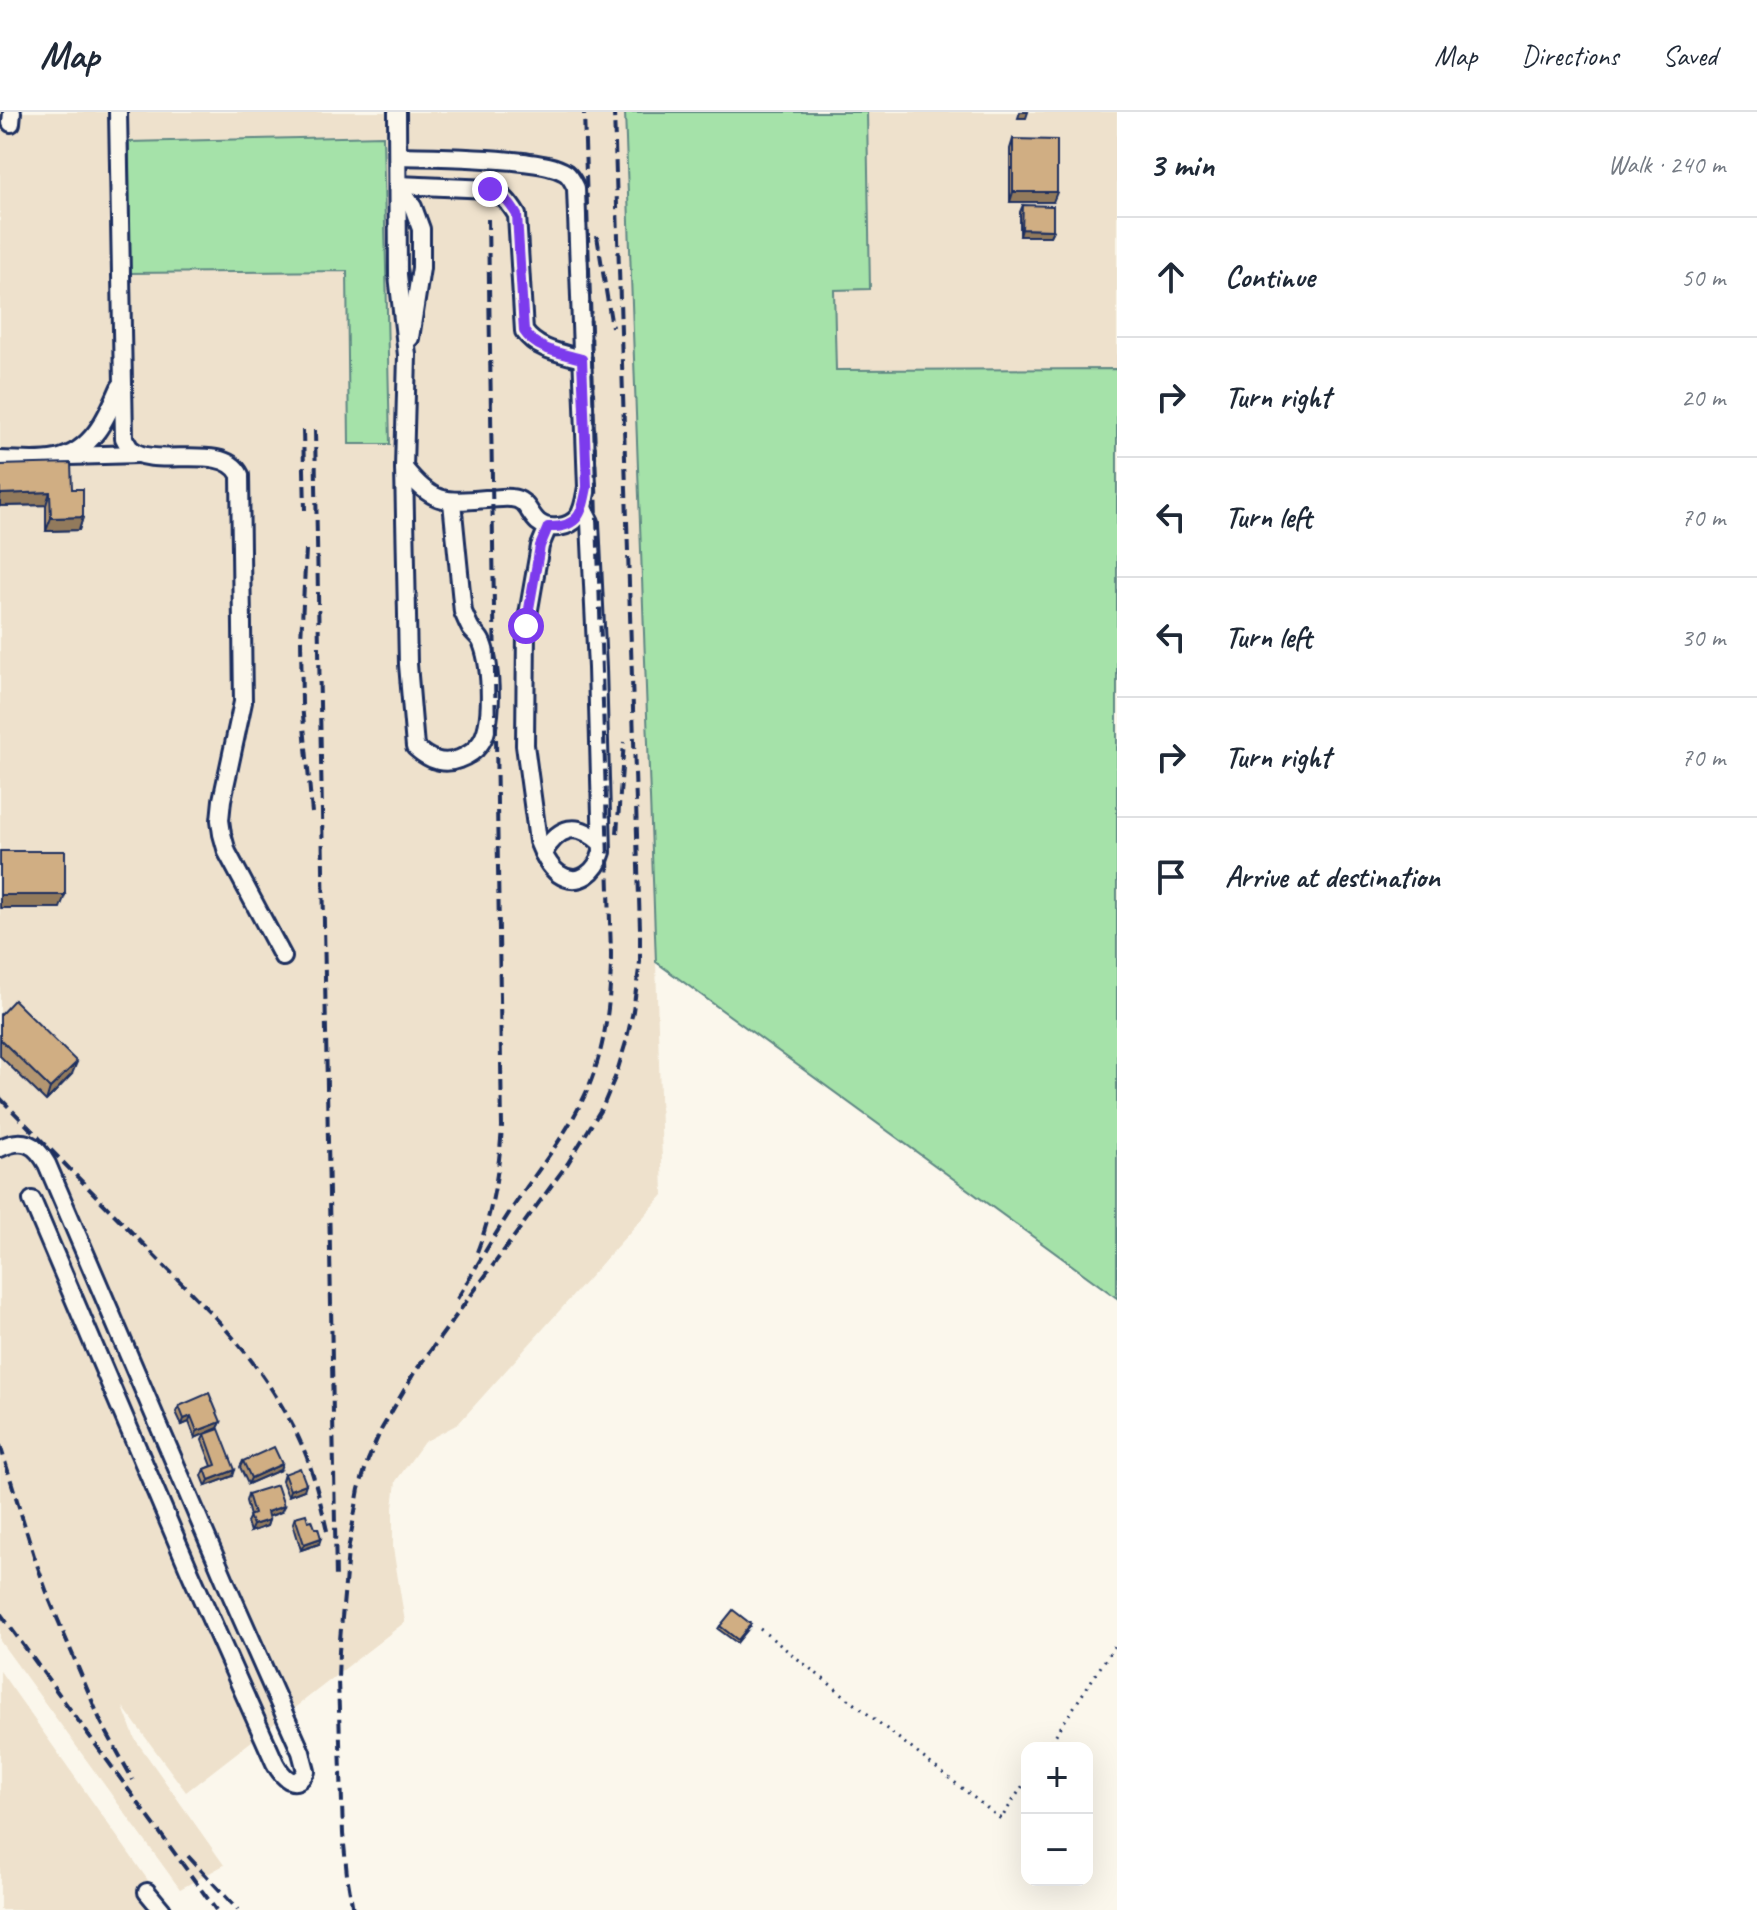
<!DOCTYPE html>
<meta charset="utf-8">
<style>
:root{--surface:#fff;--page:#f6f6f7;--text:#1f2937;--muted:#747a83;--line:#e0e1e3}
body{margin:0;font-family:Caveat,sans-serif;background:var(--page);color:var(--text)}
.controls{position:absolute;right:24px;bottom:24px;display:grid;overflow:hidden;border-radius:16px;box-shadow:0 8px 32px #0002}
.controls button{width:72px;height:72px;display:grid;place-items:center;padding:0;border:0;border-bottom:2px solid var(--line);background:var(--surface);color:var(--text);font:40px sans-serif}
.stop{position:absolute;width:24px;height:24px;margin:-18px;border:6px solid #7c3aed;border-radius:50%;background:#fff}
.stop.end{background:#7c3aed;border-color:#fff;box-shadow:0 2px 8px #0008}
.list{margin:0;padding:0;list-style:none}
h2{display:flex;justify-content:space-between;align-items:center;height:104px;margin:0;padding:0 32px;font-size:34px}
h2 small{font-size:26px;font-weight:400;color:var(--muted)}
.list li{display:grid;grid-template-columns:52px 1fr auto;gap:24px;align-items:center;box-sizing:border-box;height:120px;padding:0 32px;border-top:2px solid var(--line)}
.list b{display:block;font-size:30px;white-space:nowrap}
.list em{font-size:26px;font-style:normal;color:var(--muted)}
.icon{flex:none;width:44px;height:44px;fill:none;stroke:currentColor;stroke-width:2;stroke-linecap:round;stroke-linejoin:round}
.map{position:relative;flex:none;width:1117px;height:1798px;overflow:hidden}
header{display:flex;align-items:center;gap:48px;box-sizing:border-box;height:112px;padding:0 40px;background:var(--surface);border-bottom:2px solid var(--line)}
header strong{font-size:38px}
nav{display:flex;gap:44px;margin-inline-start:auto;font-size:28px}
main{display:flex}
aside{flex:1;background:var(--surface)}
.map>svg:first-child{display:block}
</style>
<header>
<strong>Map</strong>
<nav><a>Map</a><a>Directions</a><a>Saved</a></nav>
</header>
<main>
<div class="map">
<svg width="1117" height="1798" viewBox="0 0 1117 1798">
<rect width="100%" height="100%" fill="#fbf7ec"/>
<filter id="ink" filterUnits="userSpaceOnUse"><feTurbulence type="fractalNoise" baseFrequency=".0125" numOctaves="2"/><feDisplacementMap in="SourceGraphic" scale="16" xChannelSelector="R" yChannelSelector="G"/><feConvolveMatrix kernelMatrix="1 2 1 2 8 2 1 2 1" color-interpolation-filters="sRGB"/></filter>
<g filter="url(#ink)">
<g fill="#eee1cc">
<path d="M0,0H625L656,850L663,1083L458,1312L424,1330L396,1369L393,1396V1436L405,1510L186,1680L123,1595L135,1627L224,1753L180,1777L0,1529Z"/>
<path d="M867,0H1117V257L836,258L834,178L870,176Z"/>
<path d="M0,1559L169,1798H0Z"/>
</g>
<g fill="#a5e2a9" stroke="#608884" stroke-width="2">
<path d="M625,0H867L870,177L834,178L836,258L1117,257V1186L656,850Z"/>
<path d="M383,24L390,332H349L347,159L130,161L129,30Z"/>
</g>
<g fill="none" stroke-linecap="round" stroke-linejoin="round">
<g stroke="#1b2f5e" stroke-width="22">
<g id="minor">
<path d="M118,0L124,326C125,328 129,336 131,337C152,358 224,329 240,363L243,590L222,688L220,708L222,722L227,740L283,845"/>
<path d="M397,0L398,163L407,243L404,356L408,552L415,635C428,647 442,654 459,647C467,644 474,640 479,633C495,614 491,554 482,531C480,525 475,522 471,517C468,512 466,506 463,500L452,390"/>
<path d="M11,11L12,0"/>
<path d="M398,44C440,45 481,45 523,50C537,52 553,53 566,61C571,65 573,70 576,76L587,375C585,385 584,397 578,405C569,416 549,419 538,410C528,401 527,387 511,386C503,385 494,387 486,387C444,391 432,391 404,356"/>
<path d="M398,73L490,77C503,83 509,90 517,103L524,219C537,238 561,241 582,247"/>
<path d="M398,73L413,95L421,117V156L410,226"/>
<path d="M69,344L138,342"/>
<path d="M0,348C18,348 38,351 56,347C92,340 107,305 120,275"/>
<path d="M548,415L540,434L526,514L525,633L538,729C543,741 548,754 559,762C579,776 597,759 602,740L597,556L590,410L583,396"/>
<path d="M543,741C559,714 577,709 601,731"/>
<path d="M0,1036C23,1025 35,1031 47,1052L230,1480L301,1640L306,1659C295,1680 282,1664 275,1651L190,1460L32,1088"/>
<path d="M147,1780L162,1798"/>
</g>
</g>
<g stroke="#1b2f5e" stroke-width="3" stroke-dasharray="2 6" stroke-linecap="butt">
<path d="M760,1517L1001,1707L1027,1667"/>
<path d="M1047,1636L1117,1530"/>
</g>
<use href="#minor" stroke="#fbf7ec" stroke-width="16"/>
<g stroke="#1b2f5e" stroke-width="4" stroke-dasharray="12 6" stroke-linecap="butt">
<path d="M597,124L612,215"/>
<path d="M303,318L305,398"/>
<path d="M315,318L336,1468"/>
<path d="M306,438L301,527L302,592L312,701"/>
<path d="M617,721L624,630"/>
<path d="M0,986L207,1197C249,1240 292,1299 311,1357C318,1379 323,1401 328,1423"/>
<path d="M477,1140C493,1099 499,1057 502,1015L488,107"/>
<path d="M457,1187C475,1157 492,1127 511,1098C538,1057 570,1019 589,974C606,932 611,886 611,841L584,0"/>
<path d="M0,1333L35,1447L50,1489L101,1610L133,1668"/>
<path d="M0,1501L216,1798"/>
<path d="M188,1744L238,1798"/>
<path d="M353,1798L347,1763L343,1722L338,1568L339,1539L348,1439L359,1377L368,1348L381,1318L414,1261L568,1051L603,994L616,963L626,930L633,899L640,850V817L614,0"/>
</g>
</g>
<g fill="#b39671" stroke="#1b2f5e" stroke-width="2">
<path d="M1013,27L1053,90H1010V37Z"/>
<path d="M1023,93L1053,118L1050,124H1020V100Z"/>
<path d="M0,353L72,377L83,405L79,418L46,419V393L0,394Z"/>
<path d="M0,903L72,962L46,989L0,944Z"/>
<path d="M179,1294L221,1310L218,1316L195,1326L189,1310L182,1313L176,1300Z"/>
<path d="M205,1322L233,1364L206,1374L202,1364L205,1357L212,1354L202,1328Z"/>
<path d="M243,1349L280,1358L248,1372L240,1355Z"/>
<path d="M284,1362L304,1378L288,1384L282,1369Z"/>
<path d="M248,1382L281,1400L268,1405L269,1408L267,1414L250,1420L247,1410L250,1404L246,1389Z"/>
<path d="M295,1405L308,1409L319,1432L301,1438L293,1411Z"/>
<path d="M720,1514L750,1515L737,1531L718,1517Z"/>
</g>
<g fill="#927a5c" stroke="#1b2f5e" stroke-width="2">
<path d="M1020,0H1028L1026,6H1018Z"/>
<path d="M1013,80H1057L1053,90H1010Z"/>
<path d="M1022,117L1053,118L1050,124H1020Z"/>
<path d="M50,380L46,393L0,394V382Z"/>
<path d="M83,405L79,418L46,419L51,406Z"/>
<path d="M0,783H65L60,796H0Z"/>
<path d="M77,950L72,962L46,989L50,976Z"/>
<path d="M191,1304L189,1310L182,1313L184,1307Z"/>
<path d="M221,1310L218,1316L195,1326L197,1319Z"/>
<path d="M282,1352L280,1358L248,1372L251,1366Z"/>
<path d="M235,1358L233,1364L206,1374L209,1368Z"/>
<path d="M306,1372L304,1378L288,1384L290,1378Z"/>
<path d="M284,1394L281,1400L264,1406L267,1400Z"/>
<path d="M269,1408L267,1414L250,1420L253,1413Z"/>
<path d="M321,1426L319,1432L301,1438L304,1432Z"/>
</g>
<g fill="#d0ae83" stroke="#1b2f5e" stroke-width="2">
<path d="M1013,27L1057,28V80H1013Z"/>
<path d="M1023,93L1053,94V118L1022,117Z"/>
<path d="M71,351L72,377H83V405L51,406L50,380L0,382V353Z"/>
<rect x="0" y="739" width="65" height="44"/>
<path d="M14,888L77,950L50,976L0,927V903Z"/>
<path d="M209,1281L221,1310L197,1319L191,1304L184,1307L179,1294Z"/>
<path d="M219,1317L235,1358L209,1368L205,1357L216,1353L205,1322Z"/>
<path d="M274,1335L282,1352L251,1366L243,1349Z"/>
<path d="M300,1356L306,1372L290,1378L284,1362Z"/>
<path d="M277,1373L284,1394L267,1400L269,1408L253,1413L249,1404L254,1402L248,1382Z"/>
<path d="M306,1402L308,1409L312,1408L315,1416H318L321,1426L304,1432L295,1405Z"/>
<path d="M733,1498L751,1512L738,1528L720,1514Z"/>
</g>
</g>
<g fill="none" stroke-linecap="round" stroke-linejoin="round" filter="url(#ink)">
<path stroke="#7c3aed" stroke-width="10" d="M490,77C503,83 509,90 517,103L524,219C536,238 561,241 582,247L587,375C582,401 579,416 548,415L540,434L526,514"/>
</g>
</svg>
<div class="controls">
<button>+</button>
<button>−</button>
</div>
<div class="stop" style="left:526px;top:514px"></div>
<div class="stop end" style="left:490px;top:77px"></div>
</div>
<aside>
<h2>3 min<small>Walk · 240 m</small></h2>
<ul class="list">
<li><svg class="icon" aria-label="ahead" viewBox="0 0 24 24"><path d="M12 20V5M6 11l6-6 6 6"/></svg><div><b>Continue</b></div><em>50 m</em></li>
<li><svg class="icon" aria-label="right" viewBox="0 0 24 24"><path d="M7 20v-9h11M14 6l5 5-5 5"/></svg><div><b>Turn right</b></div><em>20 m</em></li>
<li><svg class="icon" aria-label="left" viewBox="0 0 24 24"><path d="M17 20v-9H6M10 6l-5 5 5 5"/></svg><div><b>Turn left</b></div><em>70 m</em></li>
<li><svg class="icon" aria-label="left" viewBox="0 0 24 24"><path d="M17 20v-9H6M10 6l-5 5 5 5"/></svg><div><b>Turn left</b></div><em>30 m</em></li>
<li><svg class="icon" aria-label="right" viewBox="0 0 24 24"><path d="M7 20v-9h11M14 6l5 5-5 5"/></svg><div><b>Turn right</b></div><em>70 m</em></li>
<li><svg class="icon" aria-label="arrive" viewBox="0 0 24 24"><path d="M6 21V4h12l-3 4 3 4H6"/></svg><div><b>Arrive at destination</b></div></li>
</ul>
</aside>
</main>
